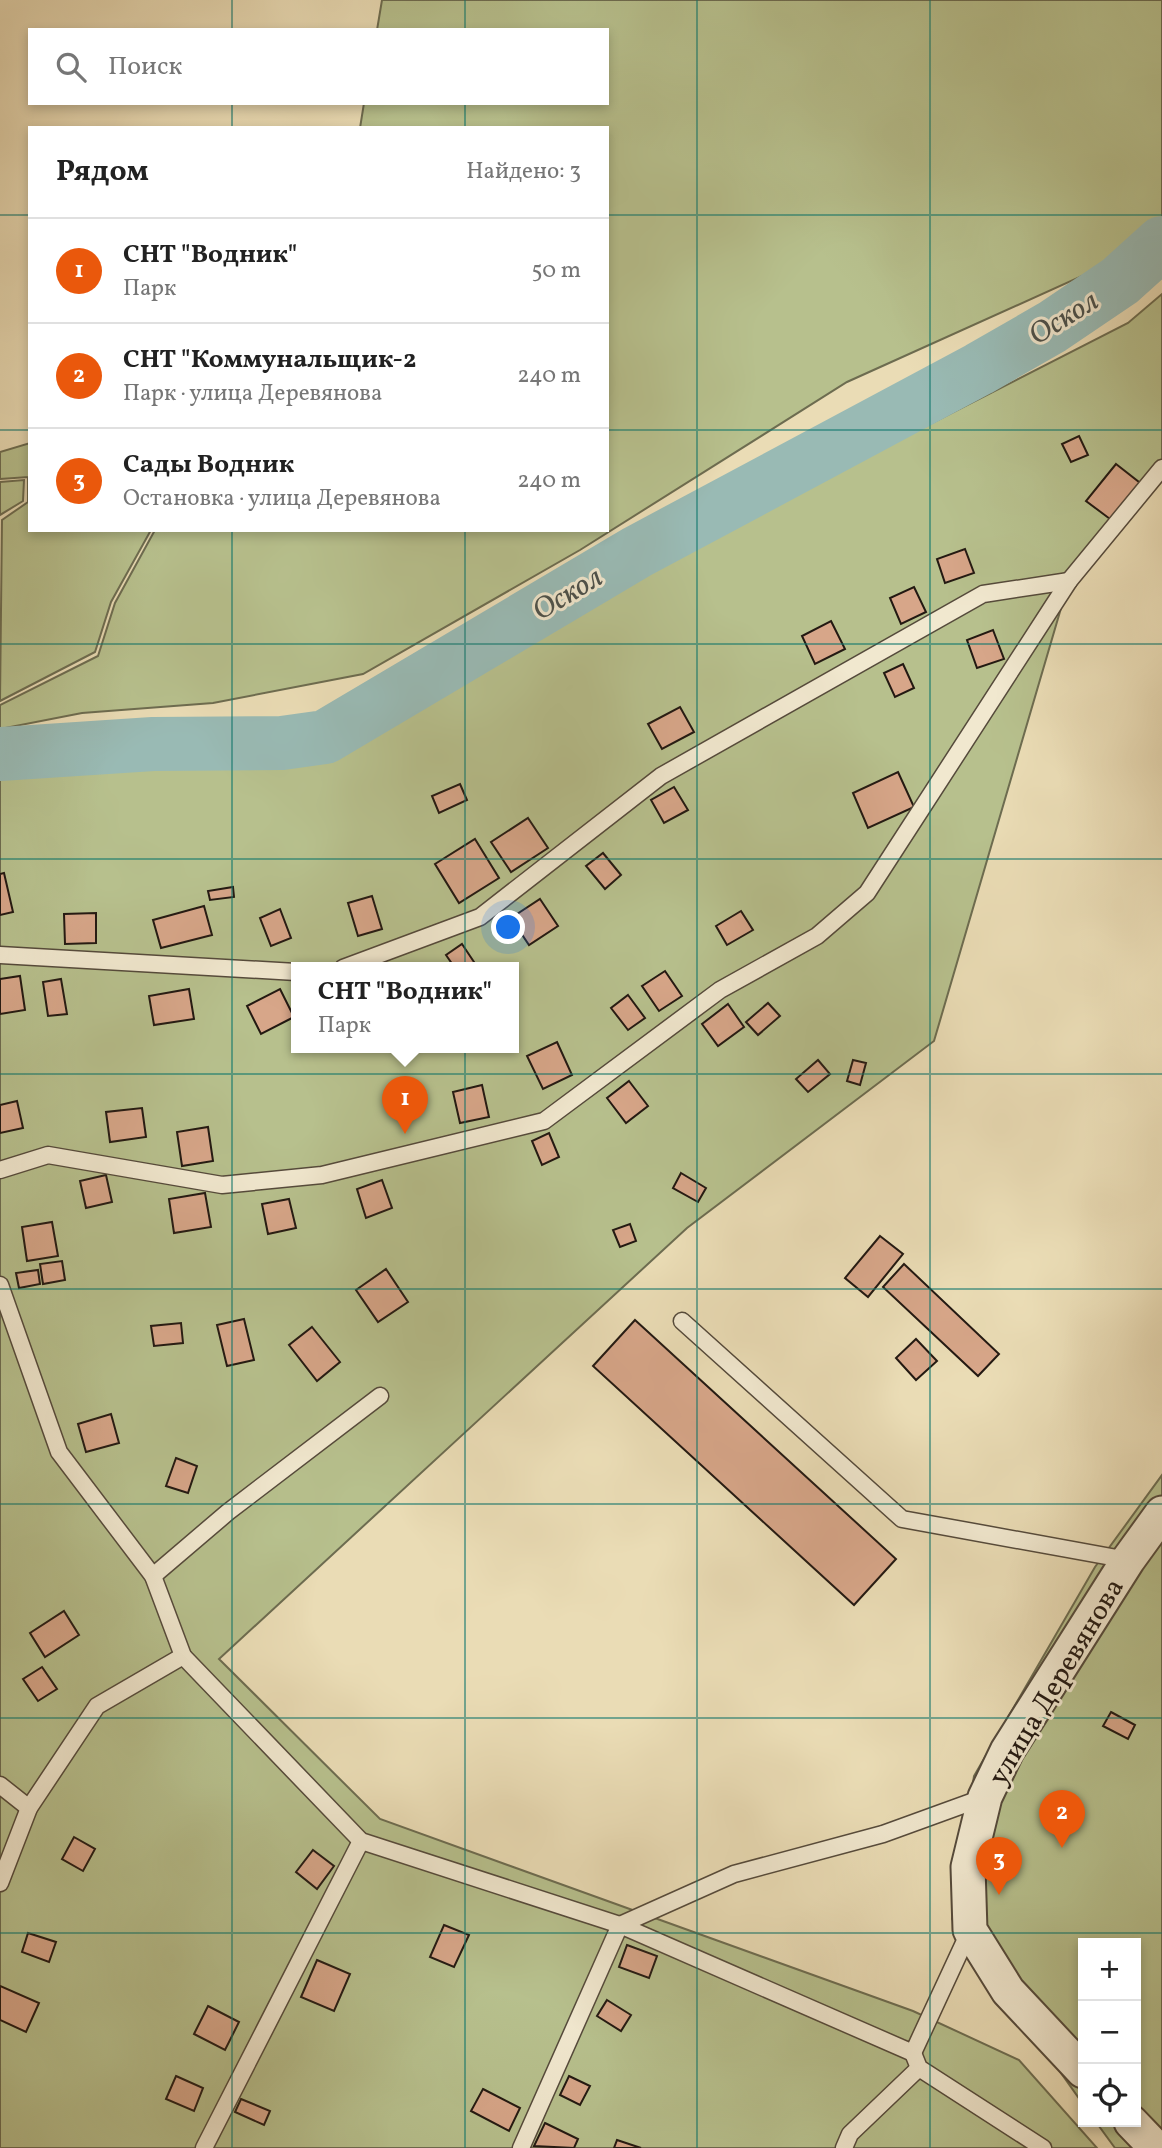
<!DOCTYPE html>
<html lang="ru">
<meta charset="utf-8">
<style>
:root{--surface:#fff;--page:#f2f2f2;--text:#222;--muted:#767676;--line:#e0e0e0;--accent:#ea580c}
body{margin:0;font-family:Vollkorn,serif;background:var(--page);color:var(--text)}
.controls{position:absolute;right:21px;bottom:21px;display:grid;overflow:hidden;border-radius:0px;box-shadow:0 4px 10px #0003}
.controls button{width:63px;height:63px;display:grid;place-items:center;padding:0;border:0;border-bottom:2px solid var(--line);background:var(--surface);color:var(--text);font:35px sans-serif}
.you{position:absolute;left:509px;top:928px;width:24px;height:24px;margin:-18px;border:5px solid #fff;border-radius:50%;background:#1a73e8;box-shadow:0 0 0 10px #1a73e833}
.badge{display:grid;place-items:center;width:46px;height:46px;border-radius:50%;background:var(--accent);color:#fff;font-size:23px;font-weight:700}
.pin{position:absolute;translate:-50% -58px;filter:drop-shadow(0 2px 4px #0008)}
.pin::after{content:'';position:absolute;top:37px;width:24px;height:21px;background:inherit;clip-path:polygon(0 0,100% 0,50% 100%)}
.popup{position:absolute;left:291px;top:962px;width:228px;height:91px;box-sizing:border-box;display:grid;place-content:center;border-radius:0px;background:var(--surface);filter:drop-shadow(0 2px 5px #0005);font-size:23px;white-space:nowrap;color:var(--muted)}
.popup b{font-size:26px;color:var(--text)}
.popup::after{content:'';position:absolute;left:50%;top:100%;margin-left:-14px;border:14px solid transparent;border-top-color:var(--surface)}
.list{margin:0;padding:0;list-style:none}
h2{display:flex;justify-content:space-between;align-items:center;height:91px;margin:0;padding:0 28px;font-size:30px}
h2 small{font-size:23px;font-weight:400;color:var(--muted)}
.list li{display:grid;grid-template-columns:46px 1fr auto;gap:21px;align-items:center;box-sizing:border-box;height:105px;padding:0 28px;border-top:2px solid var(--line)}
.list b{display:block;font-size:26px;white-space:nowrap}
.list p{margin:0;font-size:23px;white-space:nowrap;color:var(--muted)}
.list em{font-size:23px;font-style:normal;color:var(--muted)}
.icon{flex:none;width:38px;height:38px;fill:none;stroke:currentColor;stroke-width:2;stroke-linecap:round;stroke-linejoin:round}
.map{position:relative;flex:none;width:1162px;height:2148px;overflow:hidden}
.search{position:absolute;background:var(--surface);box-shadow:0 4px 10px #0003;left:28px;top:28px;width:581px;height:77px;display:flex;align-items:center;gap:18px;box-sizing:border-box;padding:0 24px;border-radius:0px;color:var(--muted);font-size:26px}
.panel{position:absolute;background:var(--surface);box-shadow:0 4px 10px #0003;left:28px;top:126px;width:581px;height:406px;border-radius:0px}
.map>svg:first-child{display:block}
</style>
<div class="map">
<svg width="1162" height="2148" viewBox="0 0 1162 2148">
<rect width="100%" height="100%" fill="#eadcb5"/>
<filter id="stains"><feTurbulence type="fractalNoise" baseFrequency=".00286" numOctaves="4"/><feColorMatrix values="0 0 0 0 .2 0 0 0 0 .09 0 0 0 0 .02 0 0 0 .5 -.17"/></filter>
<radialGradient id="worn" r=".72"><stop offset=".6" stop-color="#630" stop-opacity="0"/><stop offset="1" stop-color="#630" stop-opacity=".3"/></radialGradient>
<g fill="#b7c08d" stroke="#6d6c50" stroke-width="2" fill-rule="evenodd">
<path d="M382,0H1162V222L1102,267L847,382L580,550L363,674L213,703L82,713L0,729V705L98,656L115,603L155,530H607V128H360L364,103H607V30H377Z"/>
<path d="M1162,294V467L1069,581L934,1041L687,1228L219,1659L380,1819L913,2011L1019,2060L1097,2148H0V768L146,762L279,761L331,753L646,569L1128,323ZM296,968H514V1048H296Z"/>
<path d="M30,443V530H151L111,602L95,652L0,701L2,520L28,502V477L0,479V452Z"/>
<path d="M24,480L23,501L0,515V482Z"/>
<path d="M1162,1475V2148H1115L1096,2122H1136V1943H1083V2104L952,1919L974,1776L1095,1567Z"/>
</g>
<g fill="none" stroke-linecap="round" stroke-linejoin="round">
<path stroke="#99bab4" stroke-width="54" d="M0,754L153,744L282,743L325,737L637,552L979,369L1052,327L1120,281L1162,243"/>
</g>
<g fill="#d7a689" stroke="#231912" stroke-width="2">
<path d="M1079,436L1088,455L1071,462L1062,444Z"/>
<path d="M1116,464L1144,486L1114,522L1086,501Z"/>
<path d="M965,549L974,573L945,583L937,559Z"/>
<path d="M914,587L926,612L901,624L890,598Z"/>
<path d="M831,621L845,649L815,664L802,636Z"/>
<path d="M993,630L1004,659L977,668L967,640Z"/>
<path d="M903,664L914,688L895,697L884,673Z"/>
<path d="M680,707L694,732L662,749L648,724Z"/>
<path d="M898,772L914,807L868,828L853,793Z"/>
<path d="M460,784L467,800L439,813L432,796Z"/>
<path d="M674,787L688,810L664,823L651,800Z"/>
<path d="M528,818L548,848L511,872L491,842Z"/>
<path d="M475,839L499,878L459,903L435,864Z"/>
<path d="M603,853L621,875L605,889L586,866Z"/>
<path d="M4,873L13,912L0,915V874Z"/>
<path d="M233,887L234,897L210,900L208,891Z"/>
<path d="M372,896L382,929L358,936L348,903Z"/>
<path d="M540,899L558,926L529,945L511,918Z"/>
<path d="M204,906L212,935L161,948L153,920Z"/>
<path d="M280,909L291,938L271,946L260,918Z"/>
<path d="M741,911L753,930L727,945L716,926Z"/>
<path d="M96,913V943L65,944L64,914Z"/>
<path d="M462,944L476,965L472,968H455L446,955Z"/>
<path d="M665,971L682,996L659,1011L642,986Z"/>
<path d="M20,976L25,1010L0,1014V979Z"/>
<path d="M61,979L67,1014L48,1016L43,982Z"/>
<path d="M189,989L194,1019L154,1025L149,996Z"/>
<path d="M280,989L294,1017L261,1034L247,1006Z"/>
<path d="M628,995L645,1018L628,1030L611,1008Z"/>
<path d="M768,1003L780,1016L758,1035L746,1022Z"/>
<path d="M728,1004L744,1027L718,1046L702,1024Z"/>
<path d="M557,1042L572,1075L543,1089L527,1056Z"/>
<path d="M818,1060L830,1074L808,1092L796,1079Z"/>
<path d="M853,1060L866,1063L860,1085L847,1081Z"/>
<path d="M629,1081L648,1106L626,1123L607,1098Z"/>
<path d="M482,1085L489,1117L460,1123L453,1092Z"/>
<path d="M17,1101L23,1128L0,1133V1105Z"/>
<path d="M142,1108L146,1137L110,1142L106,1112Z"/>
<path d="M208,1127L213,1161L182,1166L177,1132Z"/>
<path d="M549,1133L559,1157L542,1165L532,1141Z"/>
<path d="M681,1173L706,1188L698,1202L673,1188Z"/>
<path d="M106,1175L112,1202L86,1208L80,1181Z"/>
<path d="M382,1180L392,1208L366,1218L357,1189Z"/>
<path d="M205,1193L211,1227L174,1233L169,1199Z"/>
<path d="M289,1199L296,1228L268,1234L262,1204Z"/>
<path d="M52,1222L58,1256L27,1261L22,1227Z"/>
<path d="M630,1224L636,1241L620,1247L613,1230Z"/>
<path d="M880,1236L903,1254L868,1297L845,1278Z"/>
<path d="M62,1261L65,1280L43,1284L40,1264Z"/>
<path d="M904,1264L999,1354L978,1376L883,1287Z"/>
<path d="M386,1269L408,1302L378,1322L356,1290Z"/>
<path d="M38,1270L40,1284L19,1288L16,1273Z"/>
<path d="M244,1319L254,1360L227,1366L217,1325Z"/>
<path d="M635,1320L896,1559L854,1605L593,1366Z"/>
<path d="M181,1323L183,1343L154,1346L151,1326Z"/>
<path d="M312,1327L340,1362L317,1381L289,1345Z"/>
<path d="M916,1339L937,1361L916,1380L896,1358Z"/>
<path d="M111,1414L119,1443L86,1452L78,1424Z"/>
<path d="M176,1458L197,1466L188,1493L166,1486Z"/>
<path d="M64,1611L79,1635L45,1657L30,1633Z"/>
<path d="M42,1667L57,1689L38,1701L23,1679Z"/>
<path d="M1111,1712L1135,1725L1128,1739L1103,1726Z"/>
<path d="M74,1837L95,1849L83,1871L62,1859Z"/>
<path d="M313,1850L334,1866L317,1889L296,1872Z"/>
<path d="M444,1925L469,1935L454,1967L430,1957Z"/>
<path d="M28,1933L56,1942L49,1962L22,1952Z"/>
<path d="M627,1945L657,1956L649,1978L619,1967Z"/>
<path d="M317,1960L350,1974L334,2011L301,1997Z"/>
<path d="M0,1986L39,2003L26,2032L0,2020Z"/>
<path d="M607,2000L631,2015L621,2031L597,2016Z"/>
<path d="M208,2006L239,2022L225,2050L194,2034Z"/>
<path d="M176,2076L203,2088L194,2111L166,2099Z"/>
<path d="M569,2076L590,2086L580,2105L560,2095Z"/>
<path d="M483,2089L520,2108L509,2131L471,2111Z"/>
<path d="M241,2099L270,2111L264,2125L235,2112Z"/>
<path d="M545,2123L578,2139L574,2148L534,2146Z"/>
<path d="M617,2140L641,2148H614Z"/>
</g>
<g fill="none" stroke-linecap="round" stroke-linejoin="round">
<g stroke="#554a3b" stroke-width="19">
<g id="lane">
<path d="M0,955L296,972"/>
<path d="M343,968L480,917L661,776L983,594L1069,581"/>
<path d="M0,1170L48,1155L222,1185L322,1175L544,1121L720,990L817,936L867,893L1069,581L1162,468"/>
<path d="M0,1285L59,1452L153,1576L183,1656L361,1841L620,1925L734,1874L883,1834L985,1797"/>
<path d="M682,1321L902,1519L1128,1560"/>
<path d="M153,1576L228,1512L380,1396"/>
<path d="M0,1785L29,1808"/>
<path d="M0,1883L29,1808L97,1706L183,1656"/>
<path d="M913,2053L919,2068L1043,2148"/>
<path d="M204,2148L361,1841"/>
<path d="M521,2148L620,1925L913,2053L970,1930"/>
<path d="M844,2148L850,2134L919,2068"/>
</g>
</g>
<g stroke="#554a3b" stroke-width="37">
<g id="street">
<path d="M1083,2071L1008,1991L970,1930L968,1867L985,1797L1007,1751L1128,1560L1162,1513"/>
<path d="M1131,2122L1156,2148"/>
</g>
</g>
<use href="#lane" stroke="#f1e8cf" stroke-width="16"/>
<use href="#street" stroke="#f1e8cf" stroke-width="33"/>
</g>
<path fill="none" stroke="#0f766e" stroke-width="2" stroke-opacity="0.55" d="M232,0V30M465,0V30M697,0V2148M930,0V2148M232,103V128M465,103V128M0,215H30M607,215H1162M0,430H30M607,430H1162M232,530V2148M465,530V2148M0,644H1162M0,859H1162M0,1074H1162M0,1289H1162M0,1504H1162M0,1718H1162M0,1933H1162"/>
<g text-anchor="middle" stroke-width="6" stroke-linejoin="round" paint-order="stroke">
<g font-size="28" fill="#231912" stroke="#f1e8cf">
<text transform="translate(1055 1681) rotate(-59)" y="10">улица Деревянова</text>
</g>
<g font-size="30" font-style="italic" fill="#4c514b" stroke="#f1e8cf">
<text transform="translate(1063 317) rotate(-32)" y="10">Оскол</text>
<text transform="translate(567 593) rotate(-31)" y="10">Оскол</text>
</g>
</g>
<rect width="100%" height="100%" filter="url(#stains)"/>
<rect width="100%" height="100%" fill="url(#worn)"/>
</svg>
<div class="controls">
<button>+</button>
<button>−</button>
<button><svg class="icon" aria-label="locate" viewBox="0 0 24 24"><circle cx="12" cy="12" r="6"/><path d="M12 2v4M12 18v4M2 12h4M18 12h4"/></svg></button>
</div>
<div class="you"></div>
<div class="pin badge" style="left:405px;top:1134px">1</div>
<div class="popup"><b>СНТ &quot;Водник&quot;</b>Парк</div>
<div class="pin badge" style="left:1062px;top:1848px">2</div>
<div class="pin badge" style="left:999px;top:1895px">3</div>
<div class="search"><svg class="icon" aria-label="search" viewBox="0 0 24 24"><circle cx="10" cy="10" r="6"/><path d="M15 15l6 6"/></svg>Поиск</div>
<section class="panel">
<h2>Рядом<small>Найдено: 3</small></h2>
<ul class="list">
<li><span class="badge">1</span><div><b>СНТ &quot;Водник&quot;</b><p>Парк</p></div><em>50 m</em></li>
<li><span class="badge">2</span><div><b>СНТ &quot;Коммунальщик-2</b><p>Парк · улица Деревянова</p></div><em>240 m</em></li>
<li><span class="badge">3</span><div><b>Сады Водник</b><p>Остановка · улица Деревянова</p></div><em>240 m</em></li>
</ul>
</section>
</div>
